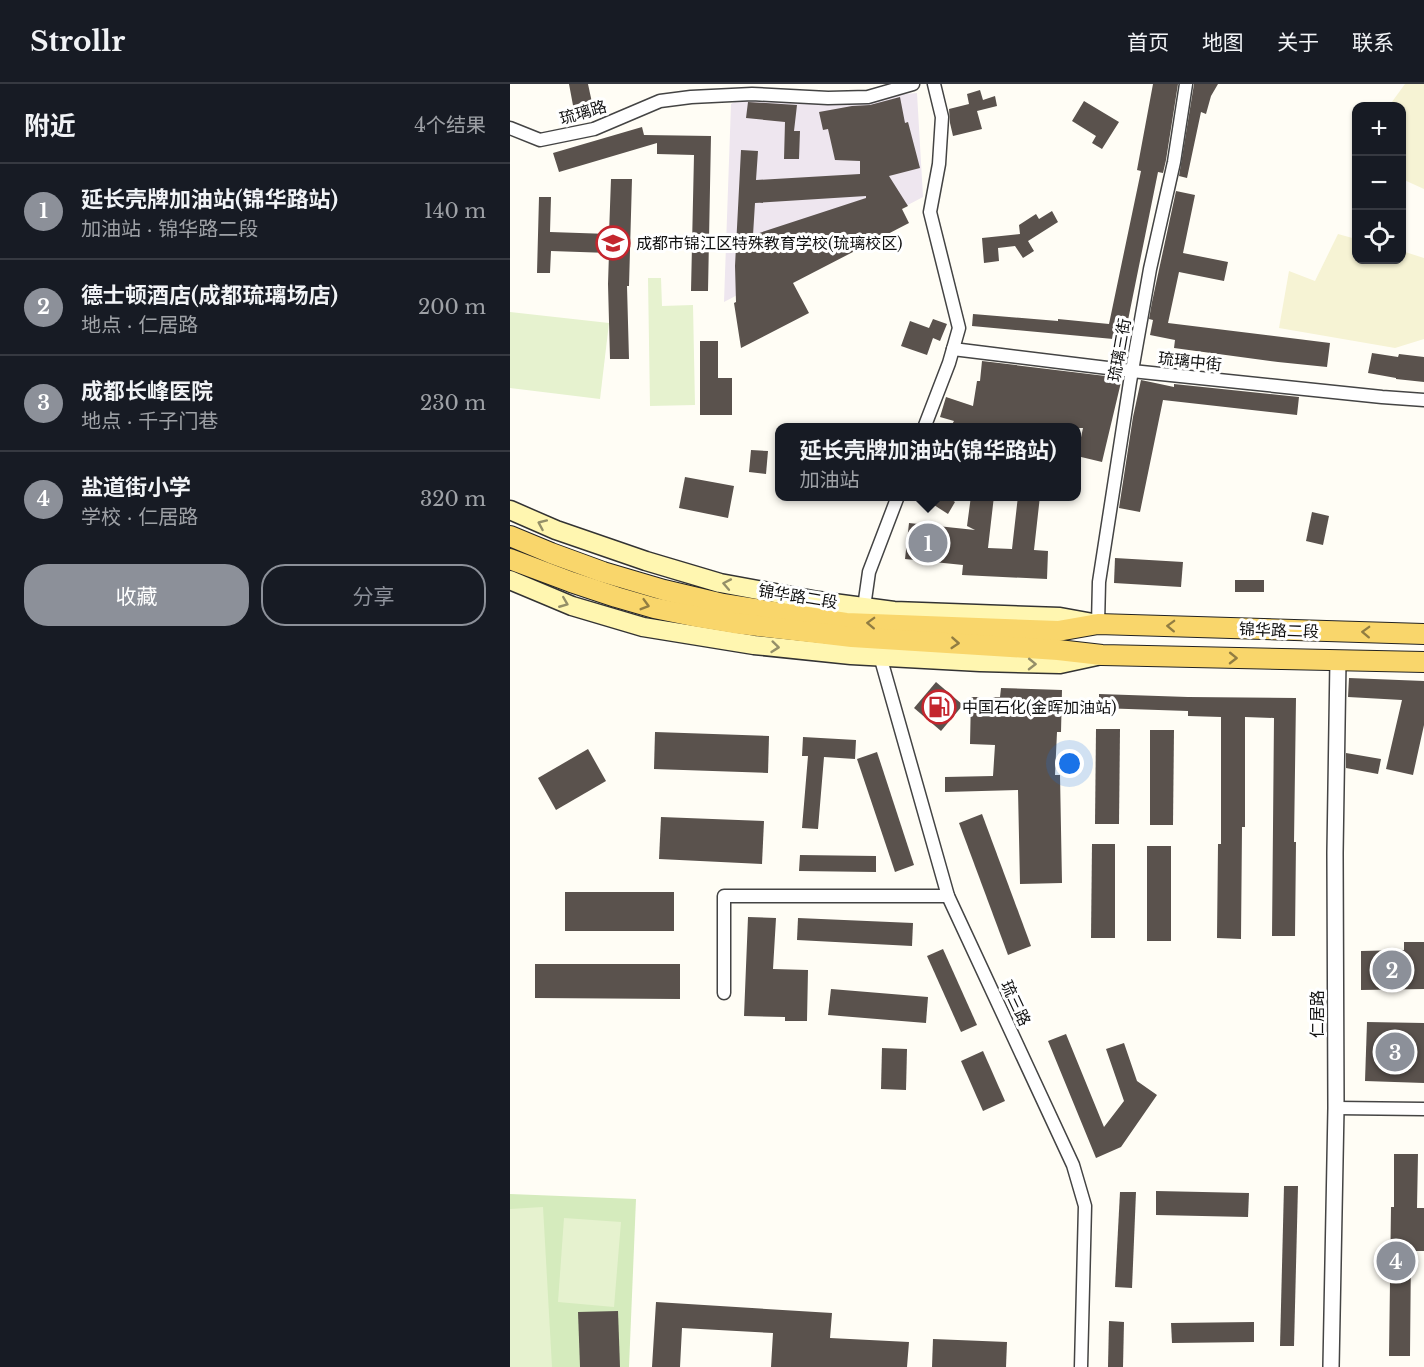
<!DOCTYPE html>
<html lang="zh">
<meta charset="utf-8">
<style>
:root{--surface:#171b24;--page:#20242c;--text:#f1f3f6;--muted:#9ea1a6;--line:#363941;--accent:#8c9099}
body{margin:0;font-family:"Libre Baskerville","Noto Sans SC",serif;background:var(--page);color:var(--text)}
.controls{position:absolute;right:18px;top:18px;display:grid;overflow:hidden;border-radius:12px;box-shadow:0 2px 4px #0004}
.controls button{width:54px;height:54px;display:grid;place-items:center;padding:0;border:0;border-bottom:2px solid var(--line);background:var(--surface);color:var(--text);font:30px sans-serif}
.you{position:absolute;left:560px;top:680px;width:21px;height:21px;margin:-15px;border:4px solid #fff;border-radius:50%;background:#1a73e8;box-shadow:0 0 0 9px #1a73e833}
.badge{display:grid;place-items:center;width:39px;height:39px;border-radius:50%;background:var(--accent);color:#fff;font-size:20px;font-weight:700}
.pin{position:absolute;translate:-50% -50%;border:3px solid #fff;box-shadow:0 2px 6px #0006}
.popup{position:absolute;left:265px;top:339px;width:306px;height:78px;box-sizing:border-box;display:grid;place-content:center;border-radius:12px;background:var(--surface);filter:drop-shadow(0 2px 4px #0005);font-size:20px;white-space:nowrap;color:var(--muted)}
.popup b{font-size:22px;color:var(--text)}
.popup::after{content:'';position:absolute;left:50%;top:100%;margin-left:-12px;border:12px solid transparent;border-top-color:var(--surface)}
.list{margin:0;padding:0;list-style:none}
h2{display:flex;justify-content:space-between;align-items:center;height:78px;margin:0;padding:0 24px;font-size:26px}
h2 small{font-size:20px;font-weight:400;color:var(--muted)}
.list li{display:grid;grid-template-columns:39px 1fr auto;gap:18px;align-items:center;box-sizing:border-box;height:96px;padding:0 24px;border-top:2px solid var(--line)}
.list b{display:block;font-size:22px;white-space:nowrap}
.list p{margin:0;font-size:20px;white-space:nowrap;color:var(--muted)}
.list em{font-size:20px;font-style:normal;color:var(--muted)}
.actions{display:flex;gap:12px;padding:18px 24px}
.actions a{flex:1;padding:14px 0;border:2px solid var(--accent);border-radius:24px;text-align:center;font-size:21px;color:var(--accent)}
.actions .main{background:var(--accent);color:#fff}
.icon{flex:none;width:33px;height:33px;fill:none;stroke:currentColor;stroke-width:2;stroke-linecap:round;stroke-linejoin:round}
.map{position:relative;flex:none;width:914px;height:1283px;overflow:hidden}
header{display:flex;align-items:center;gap:36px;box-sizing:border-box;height:84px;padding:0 30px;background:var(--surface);border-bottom:2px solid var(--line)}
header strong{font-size:28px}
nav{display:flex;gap:33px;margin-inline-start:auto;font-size:21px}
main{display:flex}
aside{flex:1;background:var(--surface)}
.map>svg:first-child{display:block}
</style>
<header>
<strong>Strollr</strong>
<nav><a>首页</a><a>地图</a><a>关于</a><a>联系</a></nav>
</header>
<main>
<aside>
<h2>附近<small>4个结果</small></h2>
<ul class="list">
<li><span class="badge">1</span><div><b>延长壳牌加油站(锦华路站)</b><p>加油站 · 锦华路二段</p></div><em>140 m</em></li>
<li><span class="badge">2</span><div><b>德士顿酒店(成都琉璃场店)</b><p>地点 · 仁居路</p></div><em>200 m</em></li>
<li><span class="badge">3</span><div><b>成都长峰医院</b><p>地点 · 千子门巷</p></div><em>230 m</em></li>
<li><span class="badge">4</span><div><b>盐道街小学</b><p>学校 · 仁居路</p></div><em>320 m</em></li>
</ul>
<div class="actions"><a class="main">收藏</a><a>分享</a></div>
</aside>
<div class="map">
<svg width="914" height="1283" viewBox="0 0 914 1283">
<rect width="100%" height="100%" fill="#fffdf5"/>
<path fill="#eee6ef" d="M407,9L413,113L214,218L221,20L230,15L302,18Z"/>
<g fill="#f6f3d4">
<path d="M895,0H914V105L892,95V22H879Z"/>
<path d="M828,150L846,155V176H892V167L914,174V255L885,264L769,244L779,187L805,197Z"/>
</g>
<path fill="#d5ebbd" d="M0,1110L126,1115L119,1283H0Z"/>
<g fill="#e6f2cf">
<path d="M138,194H151L152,222L183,221L185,321L140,322Z"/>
<path d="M0,228L99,239L90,315L0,304Z"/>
<path d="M33,1123L42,1283H0V1125Z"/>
<path d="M54,1134L111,1138L104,1223L48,1218Z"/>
</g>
<g fill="#5a524d" fill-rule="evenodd">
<path d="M59,0H78L84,28L65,32Z"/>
<path d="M643,0H668L656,76L653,89L648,88L614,256L462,242L463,230L548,237V235L599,240L631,87L627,86Z"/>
<path d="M684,0H708L701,12L696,30L691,28L677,94L669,92Z"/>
<path d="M470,6L473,16L485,12L487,22L467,27L472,45L443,52L440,39L439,25L459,20L457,10Z"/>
<path d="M390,13L395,39L398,38L410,84L379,92L398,122L392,125L399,139L283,199L299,229L231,264L224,219L226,218L225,182L231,66L248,67L246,96L350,90V77L325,76L318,45L313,46L309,28L342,22L360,21ZM356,112V114L243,151L245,119Z"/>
<path d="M574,17L609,38L592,65L582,59L586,52L562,37Z"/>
<path d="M238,18L287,21L284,47H290L289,75H274L275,38L236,34Z"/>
<path d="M132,43L134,51L201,52L198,207H181L184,71L147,70V59L49,88L43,69Z"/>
<path d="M101,95H122L119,202H117L119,275H100L98,200L99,169L41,167L40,189H27L29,113H41L40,148L99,150Z"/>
<path d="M666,107L685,111L673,169L718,178L714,197L669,188L658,239L820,259L817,283L768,278L664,264L665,256L640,251L643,236L639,235L642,218Z"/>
<path d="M542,127L548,138L518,157L524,167L513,174L505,162L488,164L489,177L474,179L472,154L510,150L509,141L526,130L529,135Z"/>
<path d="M423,235L437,240L430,257L423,254L417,271L391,262L400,237L419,244Z"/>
<path d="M190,257H208V294H222V331H190Z"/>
<path d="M862,269L888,273L889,270L914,273V298L886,295V294L858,289Z"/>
<path d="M472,277L612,294L592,378L567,372L573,344H440L444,337L430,333L436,313L463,322L467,297H470Z"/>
<path d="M631,296L664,303V300L789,313L787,331L653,316L630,428L609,424L623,333Z"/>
<path d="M241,366L258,367L256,390L239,388Z"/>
<path d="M175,393L224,402L218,434L169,424Z"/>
<path d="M410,412H436L445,418L438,430Z"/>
<path d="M461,412H484L478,464L502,465L508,412H530L524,466L538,467L537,495L452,491L453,481L395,475L399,439L465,446L457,442Z"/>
<path d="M802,428L819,432L813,461L796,457Z"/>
<path d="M605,474L673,478L671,503L604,499Z"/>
<rect x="725" y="496" width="29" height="12"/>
<path d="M839,594L914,597V641L903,691L876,685L892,616L838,613Z"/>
<path d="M426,598L453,621L431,647L404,624Z"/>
<path d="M491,604L552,606L551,648H547L545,691H550L552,799L510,800L508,706L435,708V693L483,692L485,661L460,660L461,613H490Z"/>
<path d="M589,610L678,613L786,614L784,758H786L785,852H762L764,634L735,633V743H732L731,855L707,854L708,760H711V633L678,632V627L589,624Z"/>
<path d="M586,645H610L609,740H585Z"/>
<path d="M640,646H664L663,741H640Z"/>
<path d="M145,648L259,652L258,689L144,685Z"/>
<path d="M293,653L346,656L345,675L314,673L308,745L292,744L298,672H292Z"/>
<path d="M78,665L96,697L46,726L28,694Z"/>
<path d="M367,668L404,781L385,788L347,675Z"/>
<path d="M836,669L871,675L868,690L836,684Z"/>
<path d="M472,730L521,862L498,871L449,739Z"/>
<path d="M151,733L254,737L252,780L149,775Z"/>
<path d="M582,760H605V854H581Z"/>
<rect x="637" y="762" width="24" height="95"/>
<path d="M290,771L366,772V788L289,787Z"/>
<rect x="55" y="808" width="109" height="39"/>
<path d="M238,833L266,834L263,885L298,886L297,937H275V933L234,932Z"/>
<path d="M288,834L403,839L402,862L287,856Z"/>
<path d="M894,858H914V905L851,906V867L894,866Z"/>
<path d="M433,865L467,941L451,948L417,872Z"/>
<path d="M25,880H170V915L25,914Z"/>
<path d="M321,905L418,913L416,939L318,931Z"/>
<path d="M857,938L914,939V999L855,997Z"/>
<path d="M556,950L594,1043L614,1017L596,965L614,959L627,997L647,1011L611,1063L586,1074L538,957Z"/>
<path d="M372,964L397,965L396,1006L371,1005Z"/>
<path d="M473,967L495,1017L473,1027L451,977Z"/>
<path d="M884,1070H908L907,1124H914V1167H901L900,1272H879L881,1123H884Z"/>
<path d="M774,1102H788L784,1262H770Z"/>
<path d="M646,1107L739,1109L738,1133L646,1131Z"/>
<path d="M610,1108H626L622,1204L605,1203Z"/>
<path d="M146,1218L322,1229L320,1254L399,1258L397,1283H261L263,1249L172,1244L170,1283H142Z"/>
<path d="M108,1227L110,1283H70L68,1228Z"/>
<path d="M599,1237L614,1238L613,1283H598Z"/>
<path d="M744,1238V1258L662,1259L661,1239Z"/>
<path d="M423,1255L497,1258L496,1283H422Z"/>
</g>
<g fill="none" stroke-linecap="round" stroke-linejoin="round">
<g stroke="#444" stroke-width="15">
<g id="minor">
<path d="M0,44L30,56L84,45L150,17L181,13L242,10L318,14L358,13L403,0"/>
<path d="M443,265L622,287L872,313L914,316"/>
<path d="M414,344L439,279L449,244L420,128L429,80L432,33L424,0"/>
<path d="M354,523L359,488L388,412"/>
<path d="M588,540L589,498L620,298L640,185L664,78L676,0"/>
<path d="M370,572L438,812L563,1081L575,1122L571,1283"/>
<path d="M214,909V812H438"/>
<path d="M826,1024L914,1025"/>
</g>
</g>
<g stroke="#444" stroke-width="18">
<path id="tertiary" d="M821,1283L826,1024L825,769L828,576"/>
</g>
<g stroke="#333" stroke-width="21">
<g id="secondary">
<path d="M0,426L46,446L136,477L210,499L308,517L384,527L550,533L583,539"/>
<path d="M0,496L62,522L133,543L244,561L341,571L470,578L550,580L587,572"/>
</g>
</g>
<g stroke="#222" stroke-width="22">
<g id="primary">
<path d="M0,452L41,469L93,488L154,506L213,520L336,539L548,547L588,540L914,550"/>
<path d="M0,475L61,498L106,513L144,524L188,533L224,539L342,553L548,566L592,571L914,578"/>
</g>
</g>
<use href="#minor" stroke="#fff" stroke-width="12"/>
<use href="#tertiary" stroke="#fff" stroke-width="15"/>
<use href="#secondary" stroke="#fff6b0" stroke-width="18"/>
<use href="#primary" stroke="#f9d66b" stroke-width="20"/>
</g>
<defs><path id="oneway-chevron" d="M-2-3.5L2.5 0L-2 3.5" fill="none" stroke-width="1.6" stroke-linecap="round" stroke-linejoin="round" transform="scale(1.5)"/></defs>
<g stroke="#948f68">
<use href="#oneway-chevron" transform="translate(32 440) rotate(-156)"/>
<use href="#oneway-chevron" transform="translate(217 500) rotate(-169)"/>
<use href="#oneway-chevron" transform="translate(54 519) rotate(22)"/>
<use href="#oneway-chevron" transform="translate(265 563) rotate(6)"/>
<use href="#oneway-chevron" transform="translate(522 580) rotate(1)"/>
</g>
<g stroke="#917d42">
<use href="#oneway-chevron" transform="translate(135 521) rotate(16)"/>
<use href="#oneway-chevron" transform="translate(361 539) rotate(-178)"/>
<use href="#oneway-chevron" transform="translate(661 542) rotate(-178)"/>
<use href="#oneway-chevron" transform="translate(856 548) rotate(-178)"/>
<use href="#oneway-chevron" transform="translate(445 559) rotate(4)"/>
<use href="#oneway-chevron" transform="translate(723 574) rotate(1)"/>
</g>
<defs>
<g id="school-ring" transform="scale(1.725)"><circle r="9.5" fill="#fff" stroke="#c4262e" stroke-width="1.5"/><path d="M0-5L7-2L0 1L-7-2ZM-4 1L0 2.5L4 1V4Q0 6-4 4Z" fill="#c4262e"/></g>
<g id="fuel-ring" transform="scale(1.725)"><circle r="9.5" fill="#fff" stroke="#c4262e" stroke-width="1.5"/><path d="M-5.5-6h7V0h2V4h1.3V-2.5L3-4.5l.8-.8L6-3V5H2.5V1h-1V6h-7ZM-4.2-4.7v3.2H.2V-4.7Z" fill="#c4262e"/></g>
</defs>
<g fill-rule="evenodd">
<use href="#school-ring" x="103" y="159"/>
<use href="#fuel-ring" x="429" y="623"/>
</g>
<g text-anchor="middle" stroke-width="6" stroke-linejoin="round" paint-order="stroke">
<g font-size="16" fill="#111" stroke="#fff">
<text transform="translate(73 28) rotate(-16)" y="6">琉璃路</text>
<text transform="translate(609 266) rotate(-80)" y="6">琉璃三街</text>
<text transform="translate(680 277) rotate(6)" y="6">琉璃中街</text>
<text transform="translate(288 512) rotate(9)" y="6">锦华路二段</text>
<text transform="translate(769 546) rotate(2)" y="6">锦华路二段</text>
<text transform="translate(506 919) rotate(65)" y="6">琉三路</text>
<text transform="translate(807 930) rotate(-90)" y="6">仁居路</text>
</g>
<g font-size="16" fill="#111" stroke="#fff" text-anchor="start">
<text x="126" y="165">成都市锦江区特殊教育学校(琉璃校区)</text>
<text x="452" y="629">中国石化(金晖加油站)</text>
</g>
</g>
</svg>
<div class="controls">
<button>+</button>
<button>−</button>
<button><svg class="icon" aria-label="locate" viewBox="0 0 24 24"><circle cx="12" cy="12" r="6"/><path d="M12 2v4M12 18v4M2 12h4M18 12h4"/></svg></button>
</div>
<div class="you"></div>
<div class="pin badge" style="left:418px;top:459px">1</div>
<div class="popup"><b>延长壳牌加油站(锦华路站)</b>加油站</div>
<div class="pin badge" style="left:882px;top:886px">2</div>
<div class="pin badge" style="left:885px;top:968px">3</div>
<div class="pin badge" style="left:886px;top:1177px">4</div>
</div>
</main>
